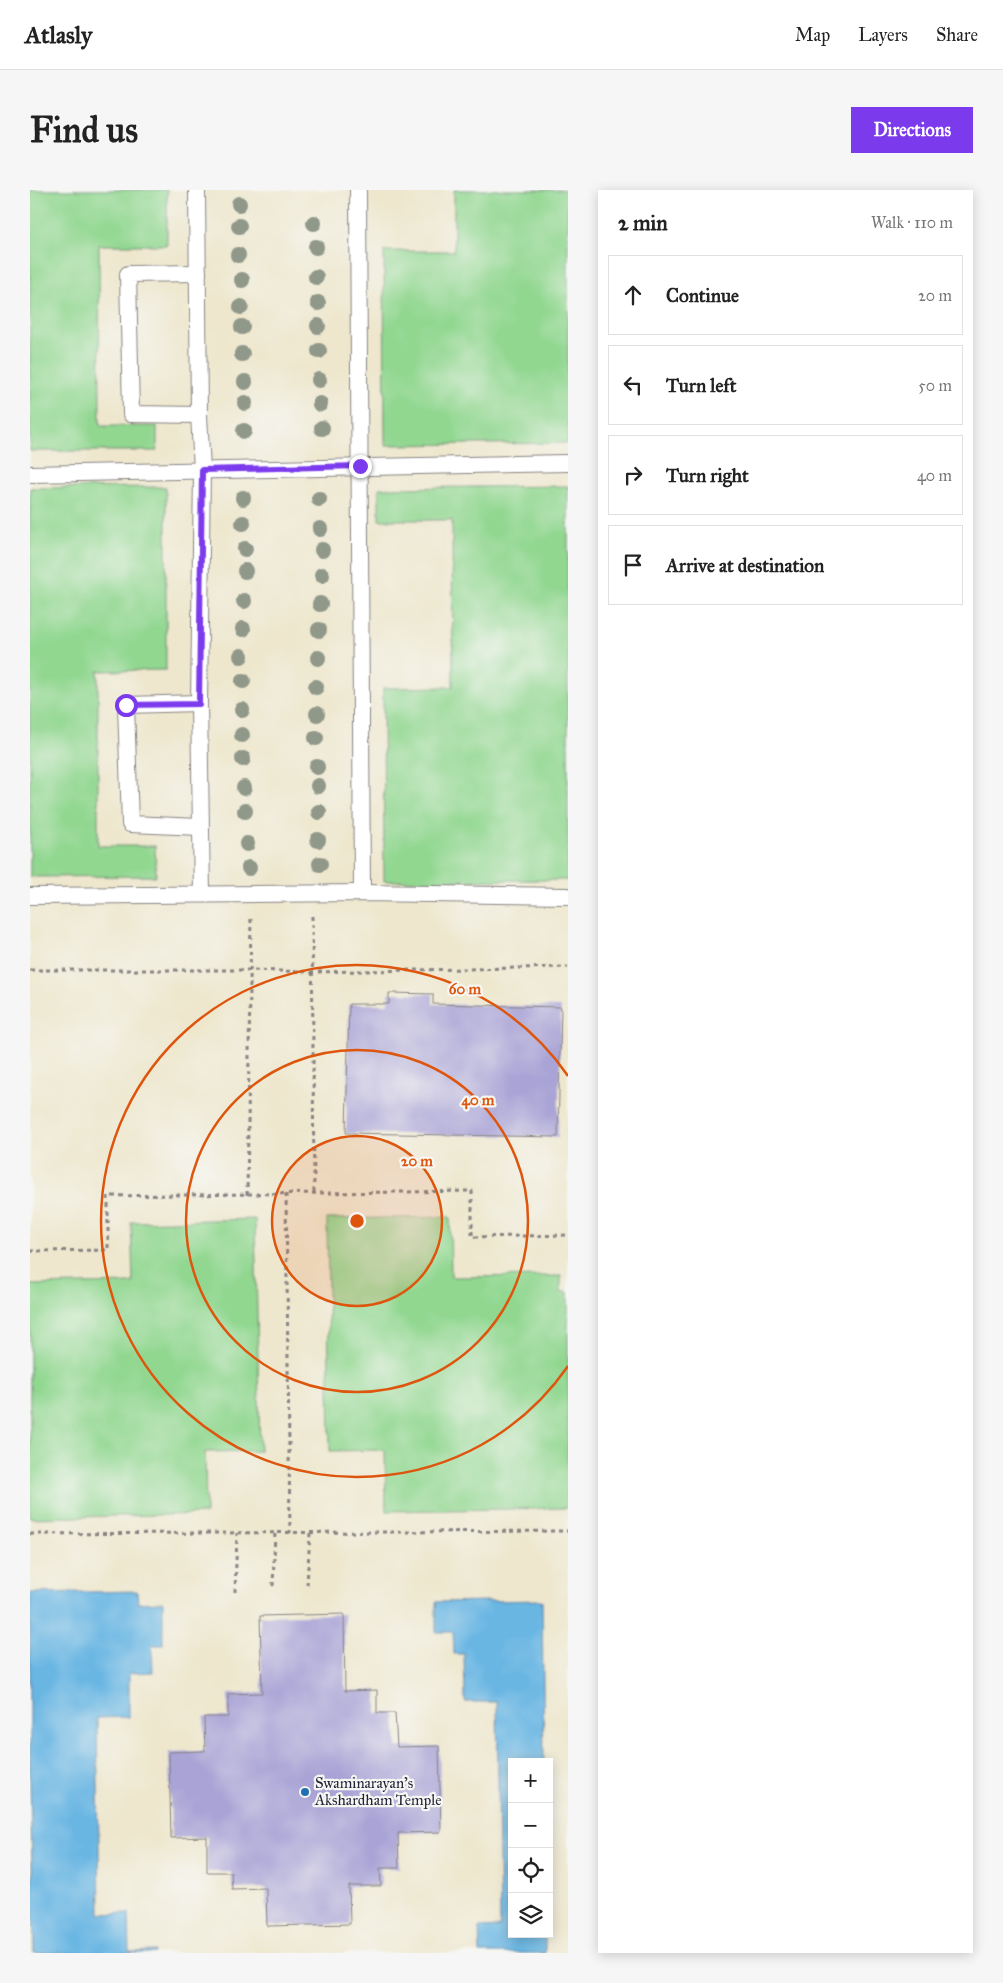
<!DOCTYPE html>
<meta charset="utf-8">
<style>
:root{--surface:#fff;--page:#f6f6f6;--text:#222;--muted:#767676;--line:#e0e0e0;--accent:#7c3aed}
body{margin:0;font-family:"IM FELL Great Primer",serif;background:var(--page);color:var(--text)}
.controls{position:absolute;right:15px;bottom:15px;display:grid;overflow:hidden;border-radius:0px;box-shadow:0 2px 12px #0003}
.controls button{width:45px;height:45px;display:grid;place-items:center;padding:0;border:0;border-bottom:1px solid var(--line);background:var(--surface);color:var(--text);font:25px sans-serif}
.stop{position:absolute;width:15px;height:15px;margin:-11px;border:4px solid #7c3aed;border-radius:50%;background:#fff}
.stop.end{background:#7c3aed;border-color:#fff;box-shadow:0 1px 5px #0008}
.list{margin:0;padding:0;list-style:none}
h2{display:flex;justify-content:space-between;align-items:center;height:65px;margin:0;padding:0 20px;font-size:21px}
h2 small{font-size:16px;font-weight:400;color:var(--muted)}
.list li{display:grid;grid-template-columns:32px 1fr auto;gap:15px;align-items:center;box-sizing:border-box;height:80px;margin:0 10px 10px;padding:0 10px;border:1px solid var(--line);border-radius:0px}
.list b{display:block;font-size:19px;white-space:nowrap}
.list em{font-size:16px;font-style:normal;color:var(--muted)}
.icon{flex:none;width:28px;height:28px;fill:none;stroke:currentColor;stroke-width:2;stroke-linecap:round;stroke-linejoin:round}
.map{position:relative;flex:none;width:538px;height:1763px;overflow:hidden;border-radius:0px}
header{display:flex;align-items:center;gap:30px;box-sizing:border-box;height:70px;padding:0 25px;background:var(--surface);border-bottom:1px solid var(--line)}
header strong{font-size:24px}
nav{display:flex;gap:28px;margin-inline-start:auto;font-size:18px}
.intro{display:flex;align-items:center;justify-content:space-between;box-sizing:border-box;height:120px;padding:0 30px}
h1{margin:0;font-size:35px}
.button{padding:12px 22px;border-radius:0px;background:var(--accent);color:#fff;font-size:18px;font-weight:700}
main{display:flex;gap:30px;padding:0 30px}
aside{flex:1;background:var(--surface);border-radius:0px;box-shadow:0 2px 12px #0003}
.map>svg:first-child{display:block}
</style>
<header>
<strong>Atlasly</strong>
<nav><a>Map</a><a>Layers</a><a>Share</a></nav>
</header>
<div class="intro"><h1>Find us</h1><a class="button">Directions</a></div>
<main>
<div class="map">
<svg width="538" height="1763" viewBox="0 0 538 1763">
<rect width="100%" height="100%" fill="#f6f6f2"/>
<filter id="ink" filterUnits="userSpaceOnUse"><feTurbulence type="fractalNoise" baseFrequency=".02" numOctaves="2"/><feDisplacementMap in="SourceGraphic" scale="10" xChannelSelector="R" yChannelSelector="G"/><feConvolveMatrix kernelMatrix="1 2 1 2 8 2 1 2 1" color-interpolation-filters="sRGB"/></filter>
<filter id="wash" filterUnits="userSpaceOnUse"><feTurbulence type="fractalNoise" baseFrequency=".0096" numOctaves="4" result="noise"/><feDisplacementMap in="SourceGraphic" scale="20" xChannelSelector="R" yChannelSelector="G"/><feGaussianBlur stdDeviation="1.12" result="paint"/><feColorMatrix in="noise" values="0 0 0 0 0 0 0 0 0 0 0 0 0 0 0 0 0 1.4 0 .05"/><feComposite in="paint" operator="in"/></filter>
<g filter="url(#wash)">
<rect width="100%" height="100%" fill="#eee7cd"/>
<g fill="#91d790" stroke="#5a7c66">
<path d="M0,0H137V55H69L70,236H127V261H0Z"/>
<path d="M424,0H538V253L355,255L354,61H424Z"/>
<path d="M538,296V690L354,691L353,498L423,497L422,330H349V298Z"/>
<path d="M136,297V480L68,481V656H125L126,686L0,687V298Z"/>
<path d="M420,1027L421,1087L531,1086V1102H538V1318L356,1321L355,1260L300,1261L297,1029Z"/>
<path d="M225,1029L230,1261L175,1262L176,1324L0,1328V1095L103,1093L101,1032Z"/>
</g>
<g fill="#69b6e3" stroke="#466c8f">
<path d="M107,1401L108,1413L133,1412V1455H122L123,1482L99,1483V1527L67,1528L70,1724L99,1723L100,1762L125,1761V1763H4L0,1589V1403Z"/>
<path d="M512,1410L514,1572H482V1744H515V1763H450L449,1738L470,1737L467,1512H435L434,1464H424L423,1442H406V1412Z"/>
</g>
<g id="blocks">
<g fill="#a9a3d6">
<path d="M359,803L403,804V814L531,817L528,947L316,943L319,814H359Z"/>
<path d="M314,1424L315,1501L347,1500V1523H365L367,1557L409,1556L411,1642L368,1643L369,1678H350L351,1696H319L320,1734L237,1736L236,1698L202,1699L201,1682H177V1647L141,1648L139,1562L175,1561L174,1527H198V1504L232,1503L230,1426Z"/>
</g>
</g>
</g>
<g filter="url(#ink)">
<use href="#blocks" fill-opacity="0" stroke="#888484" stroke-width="1"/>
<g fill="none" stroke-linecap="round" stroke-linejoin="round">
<g stroke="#888484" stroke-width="18">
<g id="pedestrian">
<path d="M167,0L169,225L172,280L169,513L172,704"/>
<path d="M328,0L332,703"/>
<path d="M168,83L98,84L101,224L169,225"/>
<path d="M0,284L538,273"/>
<path d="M169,513L96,515L100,634L170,637"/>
<path d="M0,706L332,703L538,706"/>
</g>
</g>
<g stroke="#888484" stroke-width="3" stroke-dasharray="4 4" stroke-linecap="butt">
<path d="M282,726L284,1003"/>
<path d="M0,780H221L282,782L538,777"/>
<path d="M256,1004L260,1343"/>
<path d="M217,1005L221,725"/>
<path d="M0,1061L78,1060V1006L442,1001V1047L538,1045"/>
<path d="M0,1344L538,1341"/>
<path d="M277,1395L280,1343"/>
<path d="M243,1396L245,1342"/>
<path d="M205,1402L207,1343"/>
</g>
<use href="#pedestrian" stroke="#fff" stroke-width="16"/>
</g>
<g fill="#90988a">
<circle cx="209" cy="14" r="8"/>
<circle cx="284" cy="33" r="8"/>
<circle cx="209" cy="36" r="8"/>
<circle cx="286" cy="57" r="8"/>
<circle cx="208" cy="65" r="8"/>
<circle cx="286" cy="87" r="8"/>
<circle cx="212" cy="90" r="8"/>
<circle cx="288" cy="113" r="8"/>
<circle cx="211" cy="117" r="8"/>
<circle cx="288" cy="136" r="8"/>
<circle cx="212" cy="137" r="8"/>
<circle cx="289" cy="161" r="8"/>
<circle cx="212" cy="164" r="8"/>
<circle cx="289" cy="190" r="8"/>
<circle cx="215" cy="192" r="8"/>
<circle cx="215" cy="213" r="8"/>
<circle cx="290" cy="214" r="8"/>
<circle cx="292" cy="238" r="8"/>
<circle cx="214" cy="241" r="8"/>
<circle cx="213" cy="308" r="8"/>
<circle cx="289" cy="309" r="8"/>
<circle cx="213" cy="333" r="8"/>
<circle cx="290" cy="339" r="8"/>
<circle cx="215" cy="359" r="8"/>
<circle cx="292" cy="360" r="8"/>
<circle cx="215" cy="381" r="8"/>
<circle cx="292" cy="385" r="8"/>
<circle cx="214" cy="411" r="8"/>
<circle cx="290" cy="414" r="8"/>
<circle cx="213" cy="439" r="8"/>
<circle cx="289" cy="440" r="8"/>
<circle cx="211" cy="466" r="8"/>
<circle cx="288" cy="468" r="8"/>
<circle cx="213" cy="491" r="8"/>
<circle cx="286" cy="497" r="8"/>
<circle cx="212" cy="520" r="8"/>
<circle cx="287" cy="524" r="8"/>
<circle cx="212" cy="545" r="8"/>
<circle cx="286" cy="548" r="8"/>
<circle cx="213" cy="569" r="8"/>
<circle cx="287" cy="577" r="8"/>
<circle cx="288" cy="596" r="8"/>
<circle cx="214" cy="598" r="8"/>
<circle cx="215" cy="621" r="8"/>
<circle cx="289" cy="622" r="8"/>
<circle cx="288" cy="650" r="8"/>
<circle cx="217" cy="654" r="8"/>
<circle cx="290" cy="674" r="8"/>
<circle cx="219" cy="678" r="8"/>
</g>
</g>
<g fill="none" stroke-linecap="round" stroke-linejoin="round" filter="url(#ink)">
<path stroke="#7c3aed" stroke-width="6" d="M96,515L169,514L172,280L330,276"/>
</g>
<circle cx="327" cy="1031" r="85" fill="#de560e" fill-opacity=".12"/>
<g fill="none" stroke="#de560e" stroke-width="2.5">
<circle cx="327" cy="1031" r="85"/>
<circle cx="327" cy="1031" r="171"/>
<path d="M538 1176A256 256 0 1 1 538 886"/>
</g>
<circle fill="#1f6fb2" stroke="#f6f6f2" stroke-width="2" cx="275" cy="1602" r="5"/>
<g text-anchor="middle" stroke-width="4.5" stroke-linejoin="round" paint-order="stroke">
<g font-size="15" fill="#22223b" stroke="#f6f6f2" text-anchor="start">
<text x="285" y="1598">Swaminarayan's<tspan x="285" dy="17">Akshardham Temple</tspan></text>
</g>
</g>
<circle cx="327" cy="1031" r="8" fill="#de560e" stroke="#f6f6f2" stroke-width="2.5"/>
<g font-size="15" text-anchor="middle" font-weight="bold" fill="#de560e" stroke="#f6f6f2" stroke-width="4.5" stroke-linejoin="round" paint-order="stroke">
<text x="435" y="804">60 m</text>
<text x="448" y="915">40 m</text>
<text x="387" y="976">20 m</text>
</g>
</svg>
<div class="controls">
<button>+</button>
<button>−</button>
<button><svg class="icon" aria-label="locate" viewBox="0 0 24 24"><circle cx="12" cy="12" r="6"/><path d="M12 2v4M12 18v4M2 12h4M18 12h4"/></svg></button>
<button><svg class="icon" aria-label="layers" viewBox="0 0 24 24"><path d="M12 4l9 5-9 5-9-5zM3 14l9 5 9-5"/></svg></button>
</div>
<div class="stop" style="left:96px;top:515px"></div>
<div class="stop end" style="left:330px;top:276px"></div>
</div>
<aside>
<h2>2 min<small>Walk · 110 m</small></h2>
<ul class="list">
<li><svg class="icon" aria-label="ahead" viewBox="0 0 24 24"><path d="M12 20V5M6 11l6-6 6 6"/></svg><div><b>Continue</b></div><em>20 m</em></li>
<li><svg class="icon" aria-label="left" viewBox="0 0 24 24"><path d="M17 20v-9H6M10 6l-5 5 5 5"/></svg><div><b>Turn left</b></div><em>50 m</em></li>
<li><svg class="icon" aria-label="right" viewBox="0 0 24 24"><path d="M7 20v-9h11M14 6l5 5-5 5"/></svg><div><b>Turn right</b></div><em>40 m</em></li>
<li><svg class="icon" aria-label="arrive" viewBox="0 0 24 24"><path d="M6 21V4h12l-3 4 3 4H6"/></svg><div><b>Arrive at destination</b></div></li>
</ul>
</aside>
</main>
